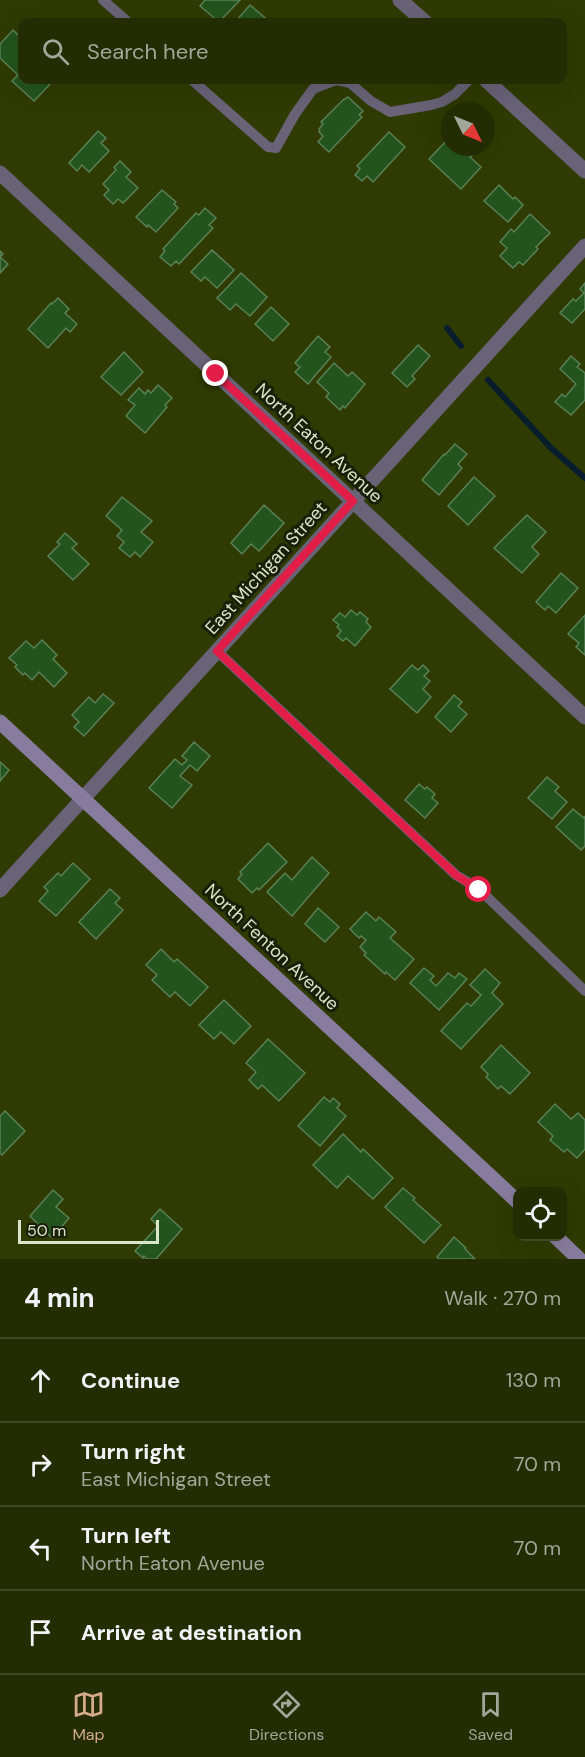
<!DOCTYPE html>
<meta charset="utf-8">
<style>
:root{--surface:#232c02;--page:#2f3811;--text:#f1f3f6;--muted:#a3a799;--line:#404824;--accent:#d6ab8b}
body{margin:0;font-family:"DM Sans",sans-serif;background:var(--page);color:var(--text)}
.controls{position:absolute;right:18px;bottom:18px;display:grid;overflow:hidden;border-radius:12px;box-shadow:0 6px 24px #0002}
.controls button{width:54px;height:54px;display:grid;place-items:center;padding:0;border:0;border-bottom:2px solid var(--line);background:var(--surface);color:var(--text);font:30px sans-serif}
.compass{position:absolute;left:441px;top:102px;width:54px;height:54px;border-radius:50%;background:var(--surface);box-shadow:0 6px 24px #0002;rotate:133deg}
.scale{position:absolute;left:18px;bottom:15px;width:141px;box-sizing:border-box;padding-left:6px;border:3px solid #dde5c9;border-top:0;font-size:16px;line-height:21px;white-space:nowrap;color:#dde5c9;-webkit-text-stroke:4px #1a1f09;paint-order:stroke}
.stop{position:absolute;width:18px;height:18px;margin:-14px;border:4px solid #e11d48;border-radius:50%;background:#fff}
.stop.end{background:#e11d48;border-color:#fff;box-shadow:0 2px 6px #0008}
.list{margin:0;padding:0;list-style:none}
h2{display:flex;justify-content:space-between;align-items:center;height:78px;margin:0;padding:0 24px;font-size:26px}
h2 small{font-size:20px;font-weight:400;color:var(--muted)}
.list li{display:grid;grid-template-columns:39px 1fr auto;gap:18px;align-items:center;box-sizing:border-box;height:84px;padding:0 24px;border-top:2px solid var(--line)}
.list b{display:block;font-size:22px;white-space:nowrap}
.list p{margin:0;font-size:20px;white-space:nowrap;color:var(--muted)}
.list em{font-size:20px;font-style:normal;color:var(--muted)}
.icon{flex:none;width:33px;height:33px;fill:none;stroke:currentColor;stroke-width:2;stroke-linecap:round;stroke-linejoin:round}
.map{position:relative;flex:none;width:585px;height:1259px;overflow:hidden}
.search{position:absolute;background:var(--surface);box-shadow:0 6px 24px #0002;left:18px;right:18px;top:18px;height:66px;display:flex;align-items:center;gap:15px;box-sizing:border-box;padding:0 21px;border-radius:12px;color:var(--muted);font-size:22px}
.sheet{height:414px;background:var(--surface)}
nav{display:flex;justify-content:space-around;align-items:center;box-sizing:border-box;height:84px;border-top:2px solid var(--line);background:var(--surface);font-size:16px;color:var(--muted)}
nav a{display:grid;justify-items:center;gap:3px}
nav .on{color:var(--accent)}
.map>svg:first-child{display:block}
</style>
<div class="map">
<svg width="585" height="1259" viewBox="0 0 585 1259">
<rect width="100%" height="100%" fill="#2f3b02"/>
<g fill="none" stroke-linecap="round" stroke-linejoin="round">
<g stroke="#091e2d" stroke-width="6">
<path d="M447,328L461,346"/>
<path d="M488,380L551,448L585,478"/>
</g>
</g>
<g fill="#24541d" stroke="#5a8055" stroke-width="1.5">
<path d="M205,0H240L219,22L200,6Z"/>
<path d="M250,5L270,22H235Z"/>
<path d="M13,30L22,39V80H54L34,101L12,81L18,75L0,58V44Z"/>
<path d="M348,97L363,111L359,115L362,117L329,152L318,142L323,136L319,132L320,131L319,129L323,124L321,122L343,100Z"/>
<path d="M98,131L106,138L101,143L109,151L89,172L82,165L77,171L69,163Z"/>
<path d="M389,132L405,147L373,182L367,176L362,181L355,175L360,169L357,166Z"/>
<path d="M449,138L450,147H464L472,155L470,157L481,167L461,189L429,159Z"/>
<path d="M120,161L131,172L126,177L138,188L123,203L118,199L113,204L104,195L109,190L103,184L116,170L114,167Z"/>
<path d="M499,185L513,199L515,197L523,205L508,222L484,201Z"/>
<path d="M162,190L176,202L174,204L178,208L156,232L148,225L147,227L136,217Z"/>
<path d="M205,208L216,218L209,225L213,228L179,264L176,261L171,266L160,257L165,251L163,249L196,213L199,215Z"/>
<path d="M530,214L550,233L536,247L538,249L523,265L519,262L513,268L500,256L507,248L500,242L511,229L514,232Z"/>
<path d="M212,250L234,270L217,288L205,277L201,281L191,272Z"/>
<path d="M0,251L3,254L0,257L8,264L0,273Z"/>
<path d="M241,273L267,297L250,316L236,304L230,310L217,298Z"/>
<path d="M585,283V309L572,323L560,313L573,299L576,301L584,293L580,289Z"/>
<path d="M58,298L69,309L65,313L77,324L70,332L66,328L48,348L28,329L51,303L52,304Z"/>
<path d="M271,307L289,324L273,341L255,324Z"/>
<path d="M318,336L330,347L325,352L331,357L308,384L295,372L300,367L295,363Z"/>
<path d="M418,345L430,356L412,376L415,379L407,387L392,373Z"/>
<path d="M124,352L143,372L121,395L101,377Z"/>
<path d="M571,356L580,364L577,367L585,373V400L571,415L555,402L562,394L565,397L576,384L560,369Z"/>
<path d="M334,363L348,376L352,372L365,384L345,408L343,406L340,410L326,397L329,393L317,382Z"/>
<path d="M158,385L172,398L165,405L167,407L145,433L126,416L135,405L128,400L139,388L145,394L148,390L151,393Z"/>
<path d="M455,444L467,454L458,464L462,468L439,495L422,480L444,454L445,455Z"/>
<path d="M474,477L495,496L468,525L448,506Z"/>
<path d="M122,497L152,521L141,532L153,542L140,557L135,552L130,557L119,548L124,542L117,536L122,530L106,516Z"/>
<path d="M264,505L284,523L259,551L251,544L242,554L231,543Z"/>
<path d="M527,515L546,532L532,547L539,554L522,573L494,548Z"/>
<path d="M65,533L77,544L72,548L89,564L73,580L48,556L60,544L57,542Z"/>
<path d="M561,573L578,588L556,613L548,606L545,610L536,602Z"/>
<path d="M351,610L357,615L360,612L368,619L366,622L371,627L355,646L346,638L343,641L337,636L341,631L337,627L339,625L333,620L340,613L345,617Z"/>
<path d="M585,615V655L576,647L579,643L568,634Z"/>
<path d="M42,640L57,655L53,659L67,673L54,687L39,672L32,680L25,673L23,675L15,667L17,665L9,658L26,641L34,648Z"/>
<path d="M412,665L418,670L423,665L429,671L424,676L430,681L423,689L431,697L417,713L390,689Z"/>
<path d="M103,694L114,703L84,736L74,727L79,722L72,715L89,697L95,703Z"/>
<path d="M454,695L462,702L458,706L467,714L451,732L435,717Z"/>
<path d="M194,742L210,756L197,771L190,765L180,776L192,785L172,808L149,788L175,759L182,765L187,760L182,756Z"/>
<path d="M0,762L9,770L0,781Z"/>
<path d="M547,777L559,787L555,791L567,802L552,819L528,798Z"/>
<path d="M419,784L425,789L427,787L435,794L432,798L438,803L425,818L405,800Z"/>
<path d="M573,809L584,818L585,816V846L581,850L556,827Z"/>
<path d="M268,843L287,862L259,890L257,888L252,893L238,879L242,874L240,872Z"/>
<path d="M312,857L329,873L292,916L267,892L285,873L292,880Z"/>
<path d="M73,863L90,879L56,916L39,901L48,891L44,887L58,873L61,876Z"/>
<path d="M110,889L120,898L115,903L123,910L96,939L79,922Z"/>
<path d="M318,908L339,927L325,942L305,924Z"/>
<path d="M366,912L376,921L379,917L396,932L390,938L414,959L395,980L386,972L385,974L364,955L366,953L360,947L366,940L361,936L359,938L350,929Z"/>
<path d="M161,949L174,962L177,959L208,987L190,1006L175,992L170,997L152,980L157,975L146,965Z"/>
<path d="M424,968L434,976L430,980L436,986L448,973L455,978L459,973L467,979L439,1010L410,983Z"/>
<path d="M485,969L500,983L492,993L503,1004L461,1049L441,1031L467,1003L471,1006L481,995L470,985Z"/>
<path d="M224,1000L251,1026L234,1044L221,1032L214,1039L199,1025Z"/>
<path d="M268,1039L305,1073L279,1101L262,1085L258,1089L249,1080L256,1072L246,1063Z"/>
<path d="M501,1045L530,1073L510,1094L501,1086L498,1089L486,1077L488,1074L481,1067Z"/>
<path d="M324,1097L330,1102L333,1098L340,1104L337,1108L346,1116L320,1146L298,1126Z"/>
<path d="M555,1104L571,1119L578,1113L585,1120V1149L577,1158L567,1149L564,1152L550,1140L553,1136L538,1122Z"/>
<path d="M5,1111L25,1131L2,1155L0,1153V1116Z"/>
<path d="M343,1134L361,1152L363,1149L393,1178L373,1199L348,1176L337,1188L313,1165Z"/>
<path d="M403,1188L415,1198L413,1200L441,1225L424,1243L385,1207Z"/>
<path d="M53,1190L63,1199L56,1207L69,1218L52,1238L30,1216Z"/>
<path d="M160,1209L182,1229L156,1259H147L144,1256L143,1258L135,1251L158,1226L151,1219Z"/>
<path d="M454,1237L466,1248L465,1249L475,1259H439L437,1257Z"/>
</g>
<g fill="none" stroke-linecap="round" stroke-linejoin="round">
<g stroke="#6a6378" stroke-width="10">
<path d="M103,0L128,22"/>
<path d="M192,80L268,147L276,148L295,114L313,89L336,80"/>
<path d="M336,80L350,83L371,101L390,112L431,105L442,102L455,94L469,80"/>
<path d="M217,651L456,875L479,889L585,991"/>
</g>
<g stroke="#6a6378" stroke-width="15">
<path d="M400,0L425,22"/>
<path d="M486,80L585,171"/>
<path d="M0,173L585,717"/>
<path d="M0,890L585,246"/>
</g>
<g stroke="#887c9e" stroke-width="15">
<path d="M0,722L518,1202"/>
<path d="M555,1236L579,1259"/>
</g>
</g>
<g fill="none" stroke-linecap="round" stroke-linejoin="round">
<path stroke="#e11d48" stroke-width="8" d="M216,374L353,501L217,651L456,875L479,890"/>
</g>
<g text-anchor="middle" stroke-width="6" stroke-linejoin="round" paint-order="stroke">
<g font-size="18" fill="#dde5c9" stroke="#1a1f09">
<text transform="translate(319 443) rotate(43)" y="6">North Eaton Avenue</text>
<text transform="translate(266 568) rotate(-48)" y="6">East Michigan Street</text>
<text transform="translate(272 947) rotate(43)" y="6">North Fenton Avenue</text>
</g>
</g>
</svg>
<div class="controls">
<button><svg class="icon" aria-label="locate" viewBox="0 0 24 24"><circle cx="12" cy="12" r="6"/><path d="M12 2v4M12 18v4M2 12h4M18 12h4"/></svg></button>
</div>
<svg class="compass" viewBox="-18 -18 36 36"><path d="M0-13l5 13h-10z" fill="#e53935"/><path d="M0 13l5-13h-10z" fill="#a3a799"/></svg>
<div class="scale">50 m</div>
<div class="stop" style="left:479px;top:890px"></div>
<div class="stop end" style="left:216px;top:374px"></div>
<div class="search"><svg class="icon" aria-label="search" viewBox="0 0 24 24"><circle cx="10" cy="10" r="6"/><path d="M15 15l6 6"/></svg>Search here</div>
</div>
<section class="sheet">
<h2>4 min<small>Walk · 270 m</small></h2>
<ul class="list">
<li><svg class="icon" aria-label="ahead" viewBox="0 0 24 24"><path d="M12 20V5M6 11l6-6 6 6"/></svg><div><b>Continue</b></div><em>130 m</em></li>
<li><svg class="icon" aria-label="right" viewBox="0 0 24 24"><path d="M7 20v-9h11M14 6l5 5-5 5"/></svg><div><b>Turn right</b><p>East Michigan Street</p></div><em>70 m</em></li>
<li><svg class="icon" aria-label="left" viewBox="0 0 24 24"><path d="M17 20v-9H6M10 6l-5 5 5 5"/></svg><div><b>Turn left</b><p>North Eaton Avenue</p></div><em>70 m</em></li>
<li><svg class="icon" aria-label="arrive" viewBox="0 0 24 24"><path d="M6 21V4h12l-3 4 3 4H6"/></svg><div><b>Arrive at destination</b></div></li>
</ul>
</section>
<nav>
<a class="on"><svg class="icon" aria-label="map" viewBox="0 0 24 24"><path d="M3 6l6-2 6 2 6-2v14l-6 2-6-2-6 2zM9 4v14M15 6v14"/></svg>Map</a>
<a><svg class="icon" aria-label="directions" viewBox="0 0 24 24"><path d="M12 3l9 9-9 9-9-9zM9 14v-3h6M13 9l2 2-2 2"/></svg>Directions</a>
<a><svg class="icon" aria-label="saved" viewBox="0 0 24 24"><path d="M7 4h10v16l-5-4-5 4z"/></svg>Saved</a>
</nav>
